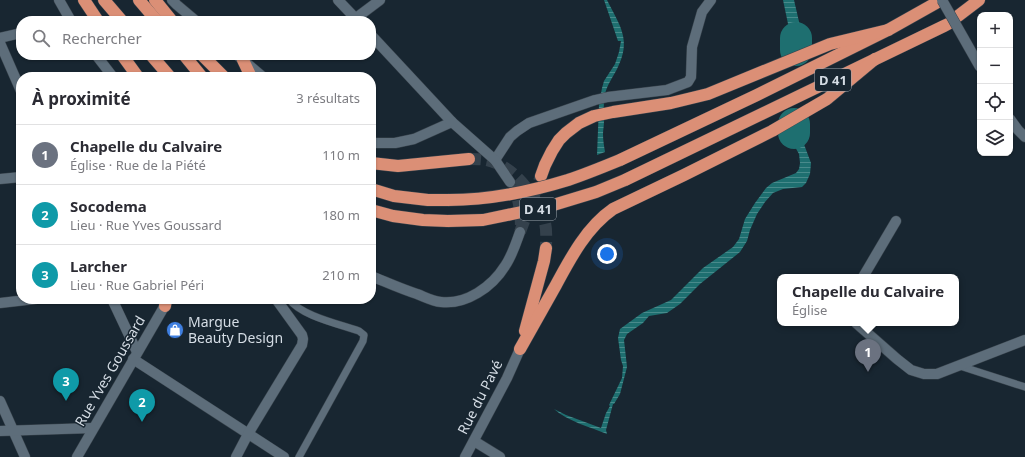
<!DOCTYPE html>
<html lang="fr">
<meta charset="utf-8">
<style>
:root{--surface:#fff;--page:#f7f7f7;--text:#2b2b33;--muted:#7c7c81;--line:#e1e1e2;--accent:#2563eb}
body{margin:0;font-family:"Noto Sans",sans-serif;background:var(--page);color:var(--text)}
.controls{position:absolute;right:12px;top:12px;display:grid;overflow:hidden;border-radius:8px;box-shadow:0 1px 3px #0004}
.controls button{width:36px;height:36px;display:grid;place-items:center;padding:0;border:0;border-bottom:1px solid var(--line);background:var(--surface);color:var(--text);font:20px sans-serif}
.you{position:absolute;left:607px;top:254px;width:14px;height:14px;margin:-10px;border:3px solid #fff;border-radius:50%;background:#1a73e8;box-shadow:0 0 0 6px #1a73e833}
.badge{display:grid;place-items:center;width:26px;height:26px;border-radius:50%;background:var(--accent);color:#fff;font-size:13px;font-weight:700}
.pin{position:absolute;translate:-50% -33px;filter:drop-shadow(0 1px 2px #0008)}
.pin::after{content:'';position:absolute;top:21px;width:14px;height:12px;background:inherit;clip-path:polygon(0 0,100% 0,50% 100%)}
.popup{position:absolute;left:777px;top:274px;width:182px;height:52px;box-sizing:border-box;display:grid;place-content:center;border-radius:8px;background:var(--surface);filter:drop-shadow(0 1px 3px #0005);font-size:13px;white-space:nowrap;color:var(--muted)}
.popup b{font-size:15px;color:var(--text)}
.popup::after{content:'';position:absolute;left:50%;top:100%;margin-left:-8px;border:8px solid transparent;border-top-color:var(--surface)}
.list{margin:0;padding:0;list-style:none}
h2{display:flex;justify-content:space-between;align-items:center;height:52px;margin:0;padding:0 16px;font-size:17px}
h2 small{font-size:13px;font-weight:400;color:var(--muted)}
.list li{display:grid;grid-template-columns:26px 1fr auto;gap:12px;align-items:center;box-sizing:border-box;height:60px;padding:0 16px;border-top:1px solid var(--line)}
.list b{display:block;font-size:15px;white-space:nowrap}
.list p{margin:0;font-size:13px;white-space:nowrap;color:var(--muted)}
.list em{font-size:13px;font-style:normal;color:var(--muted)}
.icon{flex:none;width:22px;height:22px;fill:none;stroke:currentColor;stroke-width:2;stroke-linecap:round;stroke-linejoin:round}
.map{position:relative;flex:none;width:1025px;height:457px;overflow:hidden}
.search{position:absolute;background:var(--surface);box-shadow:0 1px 3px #0004;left:16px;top:16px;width:360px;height:44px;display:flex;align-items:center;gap:10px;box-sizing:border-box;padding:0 14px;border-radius:16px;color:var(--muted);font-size:15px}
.panel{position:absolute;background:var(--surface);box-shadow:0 1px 3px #0004;left:16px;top:72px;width:360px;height:232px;border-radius:16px}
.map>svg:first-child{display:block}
</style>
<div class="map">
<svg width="1025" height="457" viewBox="0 0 1025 457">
<defs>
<pattern id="water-rules" width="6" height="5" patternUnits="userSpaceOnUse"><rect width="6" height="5" fill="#1e6f70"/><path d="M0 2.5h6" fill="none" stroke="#488a8b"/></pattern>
</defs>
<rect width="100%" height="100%" fill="#182631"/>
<g fill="url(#water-rules)">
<path d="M604,0H607C620,26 632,40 617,69C613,77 607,85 605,94C603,103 604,112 604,121C604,126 603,130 603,134C603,140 604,146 605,152L597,155L599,105L602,88L604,81L615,64L619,52L621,41H618Z"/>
<path d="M783,0H794L800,26L801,38H791Z"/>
<path d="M801,132L802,139L811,163L810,174L806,183L802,187L783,189L773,193L765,202L757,214L750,230L747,241L740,252L700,284L680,304L667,313L649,316L643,323L627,334L624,340L627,367L620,394L614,404H613L606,430L607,434C590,427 567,421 554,409L566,415L601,428L606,413L610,406L609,405L622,378L623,366L621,360L618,338L620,329L642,313L671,300L703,268L733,247L739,239L745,219L755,203L766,188L772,183L796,173L799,169L800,163L799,154L789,136Z"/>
</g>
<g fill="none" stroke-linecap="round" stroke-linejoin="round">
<g stroke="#1e6f70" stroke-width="32">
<path d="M796,38V50"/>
<path d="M794,124V133"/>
</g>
<path stroke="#34414c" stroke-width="10" stroke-dasharray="10 5" stroke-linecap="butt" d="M512,186C519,200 520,216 520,232"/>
<g stroke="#34414c" stroke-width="12" stroke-dasharray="12 6" stroke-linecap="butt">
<path d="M469,159C477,159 485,159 493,162C516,169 539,200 545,223C547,231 546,240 546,248"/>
<path d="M520,232L541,176"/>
</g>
<g stroke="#39444d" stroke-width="8">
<g id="lane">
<path d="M289,299C301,316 339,324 359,331L364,335L363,341L299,457"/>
<path d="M960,366L1025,387"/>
</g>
</g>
<g stroke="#39444d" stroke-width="11">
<g id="street">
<path d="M59,0L71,21"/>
<path d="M172,0L177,5L196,21"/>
<path d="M356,18L380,0"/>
<path d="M0,38L21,33"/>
<path d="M0,43L21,91"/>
<path d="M96,55L113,77"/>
<path d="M237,55L263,77"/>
<path d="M1010,119L1018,130L1025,137"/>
<path d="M371,143H395L414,139L452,122"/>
<path d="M495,160L510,137L517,131L529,123L595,100L608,97L667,90L688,82L691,77L692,47L702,12L711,0"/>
<path d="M0,179L21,177"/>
<path d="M863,277L896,221"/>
<path d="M112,299L137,352"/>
<path d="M0,303L35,299"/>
<path d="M856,323L897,359L911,370L924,374H937L1025,340"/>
<path d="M133,359L284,457"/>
<path d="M0,401L25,457"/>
<path d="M0,431L93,428"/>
<path d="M474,441L500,457"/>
<path d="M236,457L248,434L302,345L303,339L302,335L276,299"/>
</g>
</g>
<g stroke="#39444d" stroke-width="11">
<g id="secondary">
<path d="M338,0L358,21"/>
<path d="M371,35L452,122L495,160L510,182"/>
<path d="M371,276C386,282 401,289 417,294C425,297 432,301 441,302C466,305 492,287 505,266C512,256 516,243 520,232"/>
<path d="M77,457L168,300"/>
<path d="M465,457L507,378L520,349"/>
</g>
</g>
<g stroke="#39444d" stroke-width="13">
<g id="highway">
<path d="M84,0L98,21"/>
<path d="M104,0L122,21"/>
<path d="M139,0L157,21"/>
<path d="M155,0L172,21"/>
<path d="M958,16L979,0"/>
<path d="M122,55L138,77"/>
<path d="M151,55L170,77"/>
<path d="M184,55L202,77"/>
<path d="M202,55L224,77"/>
<path d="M243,60L251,77"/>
<path d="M620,160L757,95L888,30L936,3"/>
<path d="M371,163L398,166L469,159"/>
<path d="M541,176L545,165L552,151L559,140L566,133L579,123L594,116L613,112L671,103L708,94L830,44L888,30"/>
<path d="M625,180L944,26L948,24"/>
<path d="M371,189L394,196L428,200H448"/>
<path d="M371,210L393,216L423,220L448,221"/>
<path d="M165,306L166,299"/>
<path d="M525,331L544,261L546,248"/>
<path d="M520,349C532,328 544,306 556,285C571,257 587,227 613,209L684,175L772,131L827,99L875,59"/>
</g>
</g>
<use href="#lane" stroke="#5d6d7a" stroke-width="7"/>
<use href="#street" stroke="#5d6d7a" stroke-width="10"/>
<use href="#secondary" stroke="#5d6d7a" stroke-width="10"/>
<use href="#highway" stroke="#db8f76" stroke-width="12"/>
<g stroke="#39444d" stroke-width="11" stroke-linecap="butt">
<path id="street-bridge" d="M942,0L980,67"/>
</g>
<g stroke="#39444d" stroke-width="13" stroke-linecap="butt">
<g id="highway-bridge">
<path d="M448,200C489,200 529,192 568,180C586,174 603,167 620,160"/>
<path d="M448,221L483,220L550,206L596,192L625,180"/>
</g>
</g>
<use href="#street-bridge" stroke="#5d6d7a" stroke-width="10"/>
<use href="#highway-bridge" stroke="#db8f76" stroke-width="12"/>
</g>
<defs>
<g id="shop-disc" transform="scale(0.9)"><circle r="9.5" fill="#3f7fe0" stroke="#182631"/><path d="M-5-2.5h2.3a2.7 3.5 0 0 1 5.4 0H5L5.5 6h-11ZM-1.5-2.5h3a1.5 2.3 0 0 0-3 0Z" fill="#fff"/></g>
</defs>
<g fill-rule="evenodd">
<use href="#shop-disc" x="175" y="330"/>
</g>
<g text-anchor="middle" stroke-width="3" stroke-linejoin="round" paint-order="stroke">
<g fill="#182631" stroke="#9ca5ae" stroke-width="1">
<rect x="815" y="69" width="36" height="22" rx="3"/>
<rect x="520" y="198" width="36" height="22" rx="3"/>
</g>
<g font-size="13" font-weight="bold" fill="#d4dce4">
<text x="833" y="85">D 41</text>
<text x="538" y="214">D 41</text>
</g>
<g font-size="14" fill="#d4dce4" stroke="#182631" text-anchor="start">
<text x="188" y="327">Margue<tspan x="188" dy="16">Beauty Design</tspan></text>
</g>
<g font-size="14" fill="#d4dce4" stroke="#182631">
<text transform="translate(110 371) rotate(-60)" y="5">Rue Yves Goussard</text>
<text transform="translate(480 397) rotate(-63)" y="5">Rue du Pavé</text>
</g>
</g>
</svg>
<div class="controls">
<button>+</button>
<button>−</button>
<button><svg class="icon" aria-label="locate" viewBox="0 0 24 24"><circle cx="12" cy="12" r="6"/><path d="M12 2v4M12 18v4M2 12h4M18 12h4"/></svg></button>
<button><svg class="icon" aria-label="layers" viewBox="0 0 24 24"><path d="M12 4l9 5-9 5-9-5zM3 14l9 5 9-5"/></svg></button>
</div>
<div class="you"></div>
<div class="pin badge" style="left:868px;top:372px;background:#6b7280">1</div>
<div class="popup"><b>Chapelle du Calvaire</b>Église</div>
<div class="pin badge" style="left:142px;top:422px;background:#0f9aa8">2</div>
<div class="pin badge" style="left:66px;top:401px;background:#0f9aa8">3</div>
<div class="search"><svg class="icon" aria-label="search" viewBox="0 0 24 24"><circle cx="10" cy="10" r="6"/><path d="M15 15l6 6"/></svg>Rechercher</div>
<section class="panel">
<h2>À proximité<small>3 résultats</small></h2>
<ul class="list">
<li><span class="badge" style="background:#6b7280">1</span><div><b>Chapelle du Calvaire</b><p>Église · Rue de la Piété</p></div><em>110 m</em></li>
<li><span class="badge" style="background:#0f9aa8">2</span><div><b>Socodema</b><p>Lieu · Rue Yves Goussard</p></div><em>180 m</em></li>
<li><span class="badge" style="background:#0f9aa8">3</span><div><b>Larcher</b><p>Lieu · Rue Gabriel Péri</p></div><em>210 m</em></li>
</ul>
</section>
</div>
